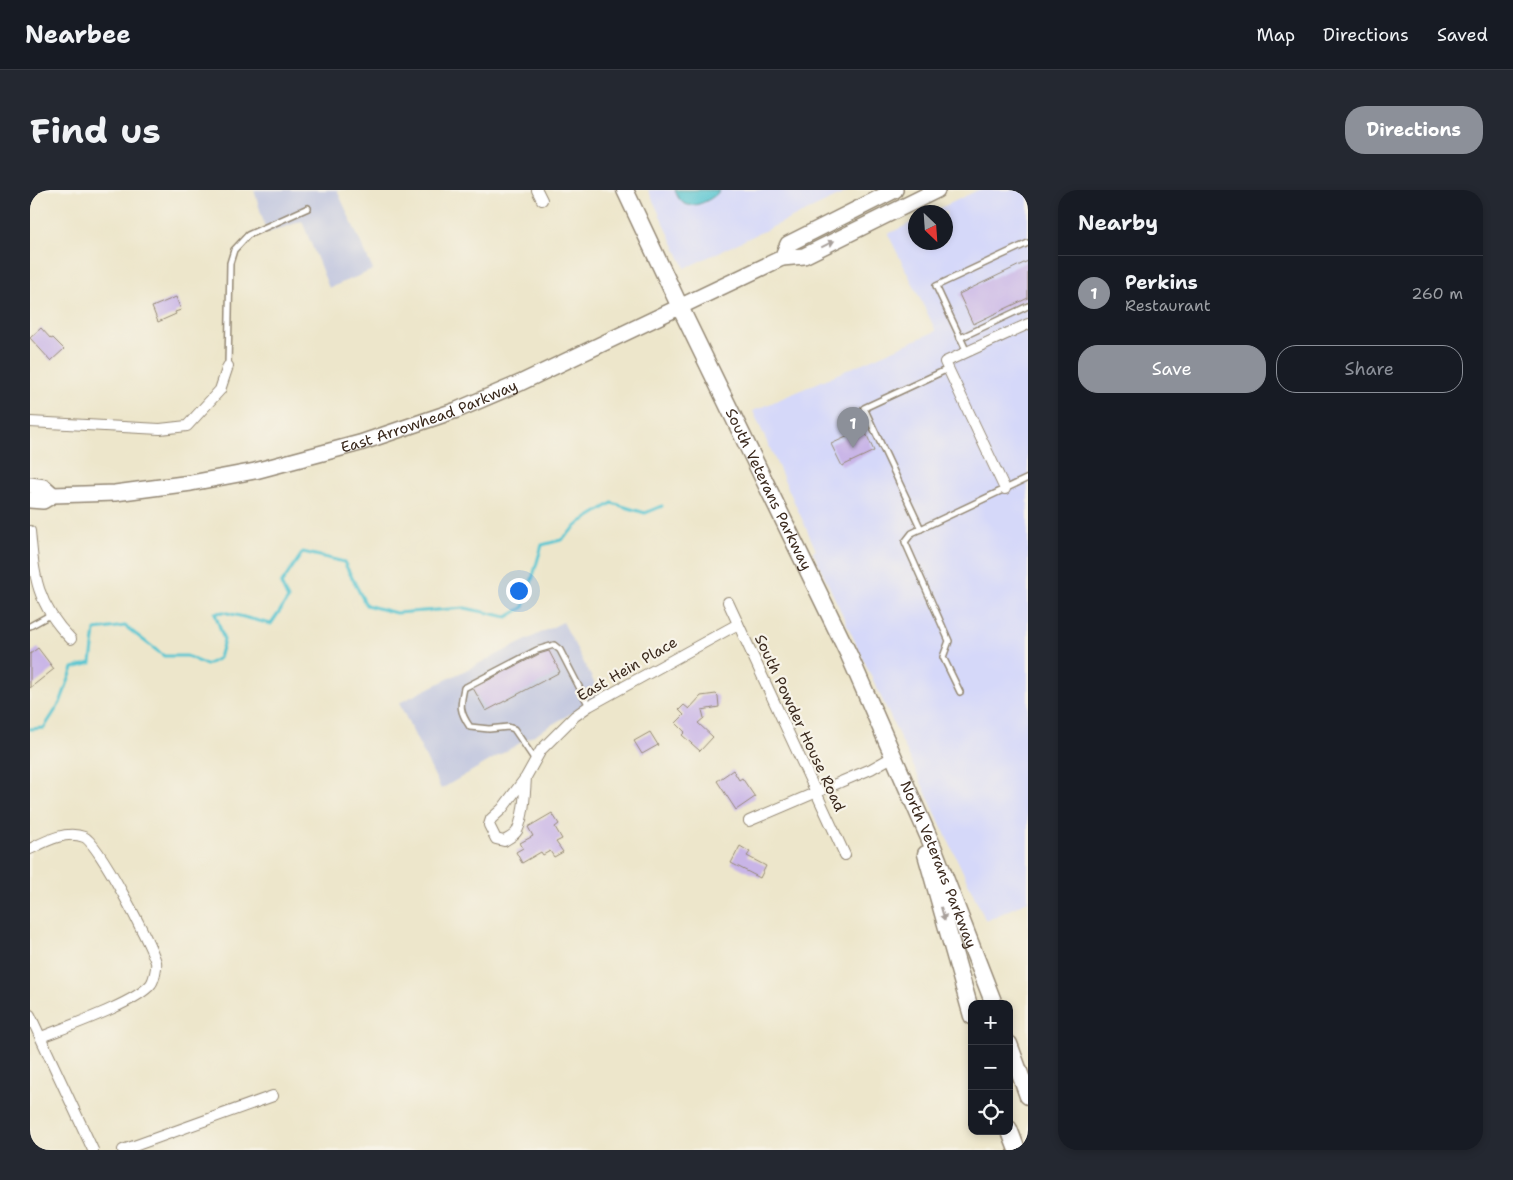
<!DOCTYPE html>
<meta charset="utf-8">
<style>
:root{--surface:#171b24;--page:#242831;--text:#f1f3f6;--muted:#9ea1a6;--line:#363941;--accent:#8c9099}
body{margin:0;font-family:"Shantell Sans",sans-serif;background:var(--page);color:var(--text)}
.controls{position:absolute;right:15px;bottom:15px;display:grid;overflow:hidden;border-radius:10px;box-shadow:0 2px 8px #0003}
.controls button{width:45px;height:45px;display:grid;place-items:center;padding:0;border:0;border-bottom:1px solid var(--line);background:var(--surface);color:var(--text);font:25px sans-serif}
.compass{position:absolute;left:878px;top:15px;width:45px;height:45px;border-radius:50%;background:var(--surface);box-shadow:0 2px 8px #0003;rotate:155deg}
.you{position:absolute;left:488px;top:400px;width:18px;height:18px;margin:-12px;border:4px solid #fff;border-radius:50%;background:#1a73e8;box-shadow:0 0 0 8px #1a73e833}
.badge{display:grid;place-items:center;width:32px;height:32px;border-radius:50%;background:var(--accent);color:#fff;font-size:16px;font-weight:700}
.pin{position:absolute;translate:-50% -41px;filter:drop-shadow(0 1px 2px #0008)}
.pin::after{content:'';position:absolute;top:26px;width:18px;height:15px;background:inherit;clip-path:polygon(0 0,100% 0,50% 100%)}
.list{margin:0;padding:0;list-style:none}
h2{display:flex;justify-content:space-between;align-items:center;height:65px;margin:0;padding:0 20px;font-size:21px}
h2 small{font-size:16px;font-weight:400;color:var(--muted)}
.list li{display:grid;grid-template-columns:32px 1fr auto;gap:15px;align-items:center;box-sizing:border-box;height:75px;padding:0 20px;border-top:1px solid var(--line)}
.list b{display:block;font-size:19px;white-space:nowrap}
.list p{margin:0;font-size:16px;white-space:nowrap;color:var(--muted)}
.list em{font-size:16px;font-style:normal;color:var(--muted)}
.actions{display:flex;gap:10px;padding:15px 20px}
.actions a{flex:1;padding:11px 0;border:1px solid var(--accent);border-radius:20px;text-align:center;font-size:18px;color:var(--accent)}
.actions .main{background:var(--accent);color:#fff}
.icon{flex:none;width:28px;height:28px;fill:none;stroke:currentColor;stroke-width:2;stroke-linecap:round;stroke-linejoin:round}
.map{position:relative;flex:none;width:998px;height:960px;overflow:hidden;border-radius:20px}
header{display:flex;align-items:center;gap:30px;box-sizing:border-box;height:70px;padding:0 25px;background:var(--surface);border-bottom:1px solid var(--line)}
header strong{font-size:24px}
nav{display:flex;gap:28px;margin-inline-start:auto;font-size:18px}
.intro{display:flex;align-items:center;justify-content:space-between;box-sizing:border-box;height:120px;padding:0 30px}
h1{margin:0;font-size:35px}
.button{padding:12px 22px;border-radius:20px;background:var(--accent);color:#fff;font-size:18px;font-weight:700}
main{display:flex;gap:30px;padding:0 30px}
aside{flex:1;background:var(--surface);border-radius:20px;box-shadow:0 2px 8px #0003}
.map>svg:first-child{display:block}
</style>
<header>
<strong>Nearbee</strong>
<nav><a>Map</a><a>Directions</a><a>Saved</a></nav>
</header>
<div class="intro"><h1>Find us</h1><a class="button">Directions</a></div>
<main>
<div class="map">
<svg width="998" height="960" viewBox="0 0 998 960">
<rect width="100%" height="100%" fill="#f7f3e8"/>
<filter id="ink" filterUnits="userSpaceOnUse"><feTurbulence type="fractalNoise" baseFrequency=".02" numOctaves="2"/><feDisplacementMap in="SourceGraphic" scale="10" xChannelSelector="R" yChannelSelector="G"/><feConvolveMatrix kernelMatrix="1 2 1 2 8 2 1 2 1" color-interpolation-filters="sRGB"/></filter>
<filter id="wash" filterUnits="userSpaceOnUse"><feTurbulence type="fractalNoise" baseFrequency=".0096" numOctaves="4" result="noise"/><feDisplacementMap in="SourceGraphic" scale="20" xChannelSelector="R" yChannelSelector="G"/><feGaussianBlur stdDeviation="1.12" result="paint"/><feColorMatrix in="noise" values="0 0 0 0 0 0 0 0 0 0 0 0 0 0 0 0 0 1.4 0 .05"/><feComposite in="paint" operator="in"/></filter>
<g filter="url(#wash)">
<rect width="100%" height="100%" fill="#ede6cb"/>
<g fill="#d5d8f9">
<path d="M618,0H821L655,78Z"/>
<path d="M948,0H998V711L956,731L783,362L786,360L723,221L906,141L858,44L885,31L886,52H916V22H902Z"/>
</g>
<g fill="#bdc3de">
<path d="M224,0H307L343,80L299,98L272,31L237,43Z"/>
<path d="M533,432L571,506L411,599L369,513Z"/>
</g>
<path fill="#5ac6d1" stroke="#4a7878" d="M645,0H690C685,8 668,17 658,15C650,13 647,6 645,0Z"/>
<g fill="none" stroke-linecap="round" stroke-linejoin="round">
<path stroke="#5ac6d1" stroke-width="3" d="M0,539L14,538L30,513L43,478L61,473L65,440L95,436L134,466H157L176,475L189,468L194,450L185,423L194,422L241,434L258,409L251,394L273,362L314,372L336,415L366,423L435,418L477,427L494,417L512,355L531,350L551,332L582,313L615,323L632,316"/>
</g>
<g id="blocks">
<g fill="#c9b5e7">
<path d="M998,71V108L943,134L929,104Z"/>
<path d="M146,107L151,120L145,122L146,124L128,132L122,117Z"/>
<path d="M11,138L21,149L23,148L34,159L21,171L0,148Z"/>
<path d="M834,239L844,261L812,276L801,254Z"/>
<path d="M8,458L24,479L0,498V464Z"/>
<path d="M519,461L530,482L456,521L443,498L509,464Z"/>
<path d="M686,504L688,506L689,517L672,520L674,528L668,533L683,547L670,561L652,545L655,542L646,533L654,525L649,520L654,515L659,519L671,506Z"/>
<path d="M620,542L628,555L612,564L604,551Z"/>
<path d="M703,580L709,590L712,588L725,607L706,620L687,591Z"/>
<path d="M522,623L529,634L525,637L532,649L526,652L533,662L524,667L520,661L513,665L511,662L492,673L486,662L493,658L490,653L503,646L498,637Z"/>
<path d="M710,656L720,662L717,666L736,676L730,688L701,673Z"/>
</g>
</g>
</g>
<g filter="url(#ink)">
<use href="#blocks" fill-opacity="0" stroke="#948874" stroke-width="1"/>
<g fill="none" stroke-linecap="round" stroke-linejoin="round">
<g stroke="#948874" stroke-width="8">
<g id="service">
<path d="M930,148L998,116"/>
<path d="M937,162L906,96L998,53"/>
<path d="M198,176L200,73L204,60L218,45L278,18"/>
<path d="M891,339L834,218L918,179"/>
<path d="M0,436L20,425"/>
<path d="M930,502L913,467L919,451L875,352L882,343L998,288"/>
<path d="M505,570L484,539L478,537L459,539L440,537C429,521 430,516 434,498L507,460L524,455L530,460L559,516"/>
</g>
</g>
<g stroke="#948874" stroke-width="12">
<g id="minor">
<path d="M507,0L512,10"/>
<path d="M0,232L130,239L157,236L190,200L198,176"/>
<path d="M975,299L915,172L998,134"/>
<path d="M0,341C4,387 7,415 41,449"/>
<path d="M698,412L815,665"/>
<path d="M496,587C495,603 494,627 487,641C484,646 479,648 474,651L466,649L459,635L461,629L472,619L496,587L511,560L545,526L559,516L708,434"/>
<path d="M719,631L841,579L864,566"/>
<path d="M0,659C16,651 36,640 54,647C69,653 120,753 126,772C127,777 124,790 121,794C106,813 36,837 11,847"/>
<path d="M0,825L63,960"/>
<path d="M93,960L243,906"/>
</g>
</g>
<g stroke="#948874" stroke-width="18">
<g id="primary">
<path d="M752,68L758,54L865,0"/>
<path d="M0,295L14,297L23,305"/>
<path id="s1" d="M0,310L13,311L23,305L85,303L161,293L225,281L330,253L427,220L490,193L752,68L774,66L907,0"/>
</g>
</g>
<g stroke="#948874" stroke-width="19">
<g id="trunk">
<path id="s2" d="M595,0L650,117L819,465L903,657L964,814"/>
<path d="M896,664L942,826"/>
<path d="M979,854L998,906"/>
<path d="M979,939L987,960"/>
</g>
</g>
<use href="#service" stroke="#fff" stroke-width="5"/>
<use href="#minor" stroke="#fff" stroke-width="10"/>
<use href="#primary" stroke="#fff" stroke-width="15"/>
<use href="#trunk" stroke="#fff" stroke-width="16"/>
</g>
<defs><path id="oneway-solid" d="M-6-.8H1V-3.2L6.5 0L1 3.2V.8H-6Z" transform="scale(1.25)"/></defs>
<g fill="#a79f9a">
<use href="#oneway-solid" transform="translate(798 54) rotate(-26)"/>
<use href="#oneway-solid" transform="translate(913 724) rotate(74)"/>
</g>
</g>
<g text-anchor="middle" stroke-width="4.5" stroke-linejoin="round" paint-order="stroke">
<g font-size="15" fill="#3b2a1e" stroke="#f7f3e8">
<text dy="5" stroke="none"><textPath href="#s1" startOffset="411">East Arrowhead Parkway</textPath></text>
<text dy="5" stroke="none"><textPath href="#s2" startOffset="332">South Veterans Parkway</textPath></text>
<text transform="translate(597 479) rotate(-30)" y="5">East Hein Place</text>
<text transform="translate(770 533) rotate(65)" y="5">South Powder House Road</text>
<text dy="5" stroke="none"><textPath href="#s2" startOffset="744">North Veterans Parkway</textPath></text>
</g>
</g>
</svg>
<div class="controls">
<button>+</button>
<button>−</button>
<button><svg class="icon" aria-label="locate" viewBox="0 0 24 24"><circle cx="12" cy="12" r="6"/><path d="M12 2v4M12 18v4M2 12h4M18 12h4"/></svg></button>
</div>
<svg class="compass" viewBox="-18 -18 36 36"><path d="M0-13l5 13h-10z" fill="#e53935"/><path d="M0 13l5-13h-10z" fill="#9ea1a6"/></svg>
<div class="you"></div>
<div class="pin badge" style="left:823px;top:258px">1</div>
</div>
<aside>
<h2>Nearby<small></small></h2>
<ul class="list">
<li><span class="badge">1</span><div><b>Perkins</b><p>Restaurant</p></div><em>260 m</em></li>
</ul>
<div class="actions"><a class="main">Save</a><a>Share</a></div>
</aside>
</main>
